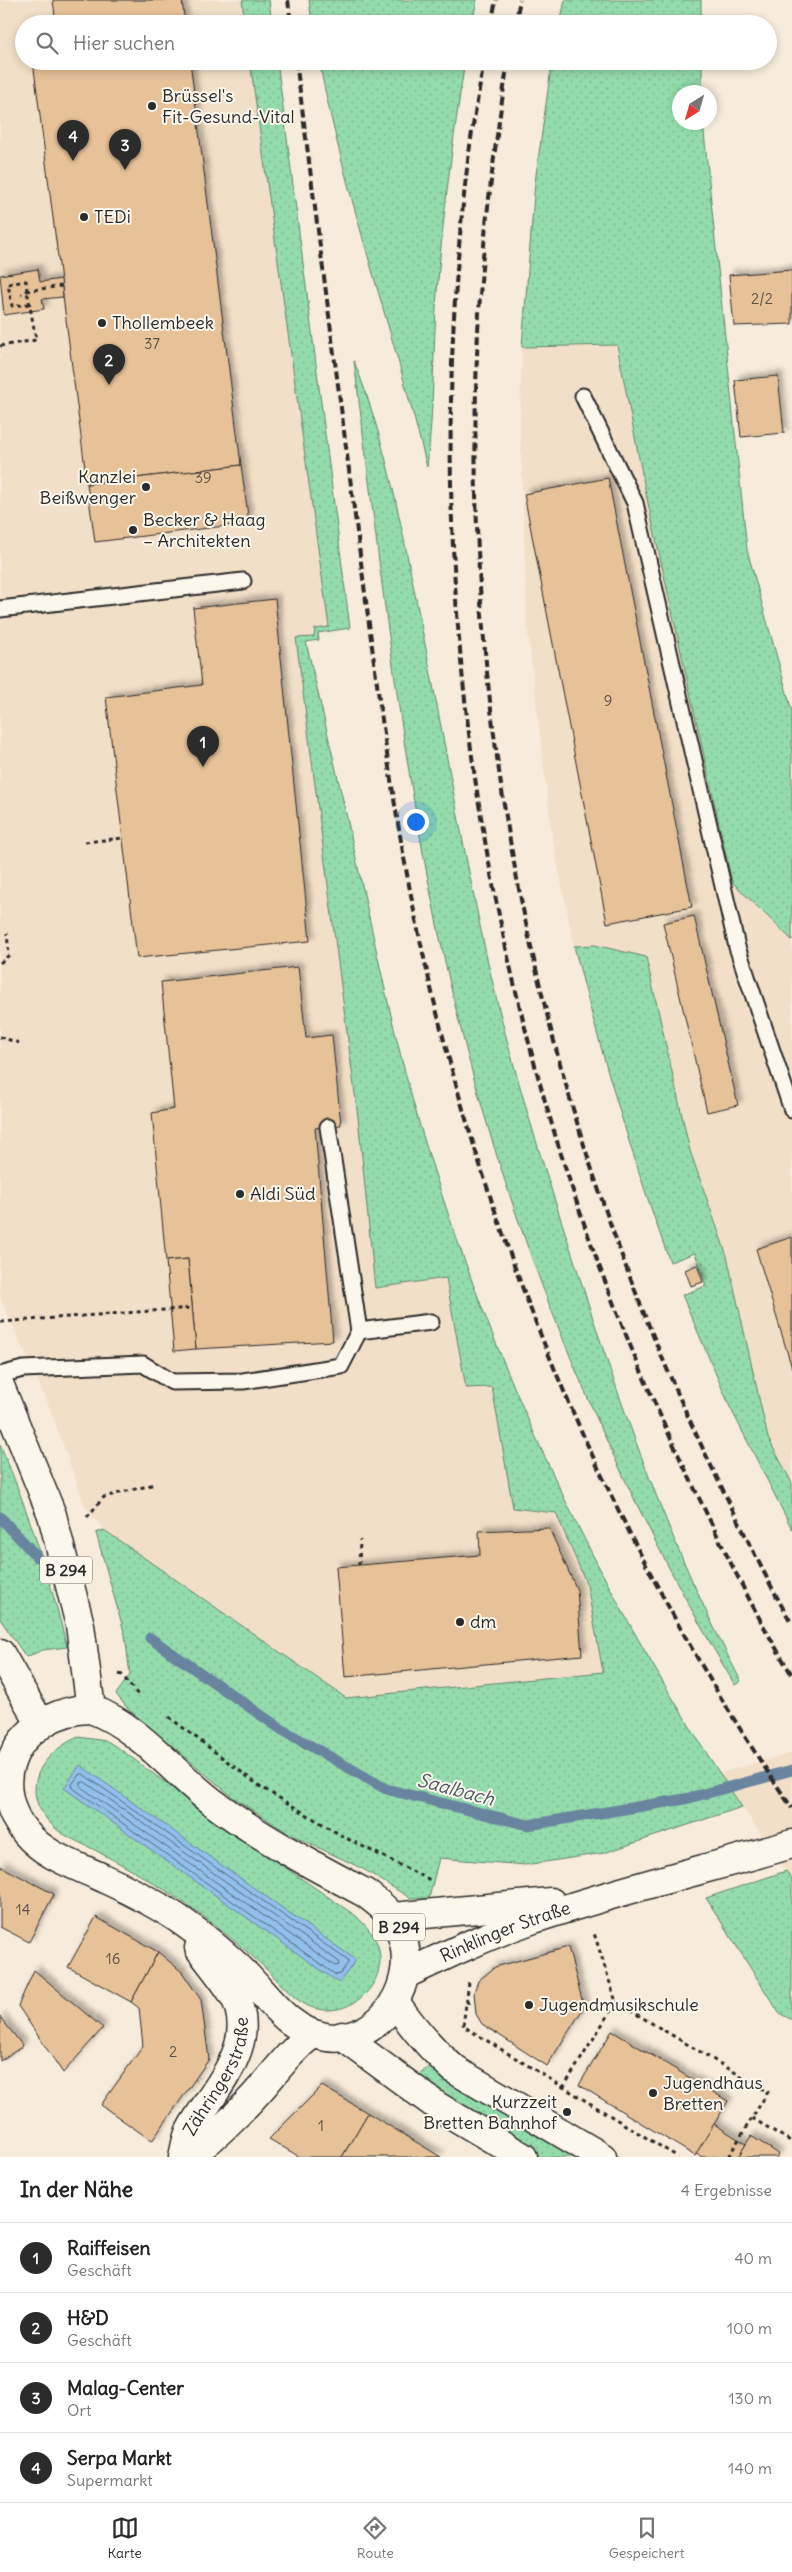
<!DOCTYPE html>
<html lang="de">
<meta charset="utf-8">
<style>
:root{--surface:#fff;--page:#f6f6f6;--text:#222;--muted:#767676;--line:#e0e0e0;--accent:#2b2b2b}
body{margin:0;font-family:Delius,sans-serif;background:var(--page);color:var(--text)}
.compass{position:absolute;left:672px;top:85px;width:45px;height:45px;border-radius:50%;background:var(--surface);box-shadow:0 2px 8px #0003;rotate:217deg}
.you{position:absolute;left:415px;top:821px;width:18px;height:18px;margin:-12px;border:4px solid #fff;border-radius:50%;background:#1a73e8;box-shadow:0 0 0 8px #1a73e833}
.badge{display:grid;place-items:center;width:32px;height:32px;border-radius:50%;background:var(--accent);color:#fff;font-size:16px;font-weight:700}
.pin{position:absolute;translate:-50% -41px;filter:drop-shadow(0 1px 2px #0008)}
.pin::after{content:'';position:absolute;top:26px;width:18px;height:15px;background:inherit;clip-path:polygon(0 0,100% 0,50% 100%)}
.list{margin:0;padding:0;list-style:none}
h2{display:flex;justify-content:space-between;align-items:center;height:65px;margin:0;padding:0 20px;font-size:21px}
h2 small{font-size:16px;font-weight:400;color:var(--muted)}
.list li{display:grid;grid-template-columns:32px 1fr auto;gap:15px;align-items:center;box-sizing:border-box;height:70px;padding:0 20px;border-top:1px solid var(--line)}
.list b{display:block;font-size:19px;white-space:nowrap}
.list p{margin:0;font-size:16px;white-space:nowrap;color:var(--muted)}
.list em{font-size:16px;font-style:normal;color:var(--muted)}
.icon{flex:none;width:28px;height:28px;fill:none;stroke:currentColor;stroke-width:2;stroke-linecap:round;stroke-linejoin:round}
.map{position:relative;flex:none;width:792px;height:2157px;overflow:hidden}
.search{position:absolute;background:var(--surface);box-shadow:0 2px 8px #0003;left:15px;right:15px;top:15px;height:55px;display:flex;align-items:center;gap:12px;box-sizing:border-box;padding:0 18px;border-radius:28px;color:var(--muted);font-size:19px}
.sheet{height:345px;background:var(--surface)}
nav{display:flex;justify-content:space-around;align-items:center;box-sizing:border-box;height:70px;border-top:1px solid var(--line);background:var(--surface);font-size:14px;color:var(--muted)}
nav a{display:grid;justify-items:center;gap:2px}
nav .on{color:var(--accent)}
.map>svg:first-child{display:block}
</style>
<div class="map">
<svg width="792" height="2157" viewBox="0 0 792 2157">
<defs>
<pattern id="grass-dots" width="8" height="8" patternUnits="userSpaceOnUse" patternTransform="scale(1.25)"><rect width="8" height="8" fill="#94dcab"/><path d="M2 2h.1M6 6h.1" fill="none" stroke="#80bd93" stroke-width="1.8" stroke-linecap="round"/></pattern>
<filter id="shadow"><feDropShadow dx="4.5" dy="-4.5" stdDeviation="2.5" flood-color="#0004"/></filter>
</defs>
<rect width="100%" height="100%" fill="#f7ecdb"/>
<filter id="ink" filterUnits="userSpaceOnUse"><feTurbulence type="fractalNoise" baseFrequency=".02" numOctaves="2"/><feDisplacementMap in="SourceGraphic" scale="10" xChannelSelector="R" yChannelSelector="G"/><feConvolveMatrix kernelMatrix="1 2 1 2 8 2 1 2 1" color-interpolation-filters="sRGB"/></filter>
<g filter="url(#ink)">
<g fill="#f2dfc7">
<path d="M0,0H242L245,24H24V61H250L329,627L315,629L314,637L296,639L358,1117L375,1288L446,1278L466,1388L492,1387L513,1508L556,1513L587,1585L603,1672L346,1698L104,1530L86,1508L46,1399L3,1305L0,1295Z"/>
<path d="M617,345L646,494L732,882L792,940V1483L768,1438L727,1256L690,1151L595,945L574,946L552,836L527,625L520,424L522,347Z"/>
<path d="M792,1753V1880L719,1773Z"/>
</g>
<g fill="url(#grass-dots)" stroke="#60846b">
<path d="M242,0H269L272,24H245Z"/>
<path d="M309,0H477L472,24H312Z"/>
<path d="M565,0H701V24H560Z"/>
<path d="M250,61H277L350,628L318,633L319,640L306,642C323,715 341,789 357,863C377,951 394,1039 420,1126C494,1371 599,1595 742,1807L604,1853L525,1865L439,1858L429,1898H410L363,1869L288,1833L234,1798L128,1709L116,1694L130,1675L125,1635L96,1533L104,1530L346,1698L603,1672L587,1585L556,1513L513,1508L492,1387L466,1388L446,1278L375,1288L358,1117L296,638L314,637L315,629L329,627Z"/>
<path d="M319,61H465C453,138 443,215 437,292C433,350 434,409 427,467C393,331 346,199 319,61Z"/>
<path d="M552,61H702V92H680V122L703,123L747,550L792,711V940L732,882L646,494L617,345L522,347L535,182Z"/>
<path d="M354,361C386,441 401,525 418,609C442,727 462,845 488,963C511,1066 544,1168 577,1269C622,1410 671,1549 741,1681L735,1685C607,1472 502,1217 448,975C402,773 380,566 354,361Z"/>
<path d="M595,945L646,957L690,1151L727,1256L768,1438L792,1483V1529L730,1407L682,1295L706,1286L695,1253L670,1262C632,1158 601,1053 574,946Z"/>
<path d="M0,1444C28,1510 50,1578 67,1647L43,1650L26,1657L0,1619Z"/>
<path d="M78,1737L107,1741L120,1749L210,1816L356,1916C364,1924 372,1932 377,1943C392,1983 348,2023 308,2006C291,1998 277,1979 263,1966C243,1948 223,1931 202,1915C170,1892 136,1872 102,1854C87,1845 68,1839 55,1828C17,1793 38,1755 78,1737Z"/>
<path d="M786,1871L792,1879V2020L779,2013L706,1898Z"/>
<path d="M429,2066L578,2157H541L414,2080Z"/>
</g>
<path fill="#92c0ec" stroke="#69849f" d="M80,1765L356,1960L339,1983L64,1788Z"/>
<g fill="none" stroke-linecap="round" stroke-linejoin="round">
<g stroke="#546778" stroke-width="1">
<path d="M80,1774H83L347,1960L348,1963L340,1974L336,1975L73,1788L72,1785Z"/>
<path d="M85,1782L338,1961L339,1965L335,1966L81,1787V1783Z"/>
</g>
<g stroke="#69849f" stroke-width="11">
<path d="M0,1517L37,1557"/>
<path d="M150,1638L281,1729L386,1789L528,1825L685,1799L792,1770"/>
</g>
</g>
<g fill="#e7c198" stroke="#2b2b2b" filter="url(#shadow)">
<path d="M53,0H182L185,24H56Z"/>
<path d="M33,61H190L241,465L87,484Z"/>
<path d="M38,269L40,282L61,279L63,297L42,299L44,309L4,315L0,275Z"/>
<path d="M792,270V324L734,326L729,275Z"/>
<path d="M778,376L784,433L741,437L735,380Z"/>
<path d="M241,465L249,523L95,542L87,484Z"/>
<path d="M608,478L692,907L607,923L524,494Z"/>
<path d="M275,599L310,941L137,958L106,697L202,685L193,608Z"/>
<path d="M694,916L738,1105L707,1112L663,923Z"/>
<path d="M298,967L306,1038L332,1035L341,1125L315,1128L333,1341L196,1349L188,1259L166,1261L152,1113L174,1109L161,982Z"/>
<path d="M792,1237V1368L756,1249Z"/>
<path d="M188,1259L196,1349L174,1351L166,1261Z"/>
<path d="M697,1265L703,1282L691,1286L685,1270Z"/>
<path d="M549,1528L577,1590L582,1655L345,1677L336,1567L480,1555L479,1531Z"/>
<path d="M0,1866L54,1894L29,1942L0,1927Z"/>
<path d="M96,1917L158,1952L131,2002L68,1967Z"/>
<path d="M568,1947L584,2007L547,2066L482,2024L476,2014L474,1992L478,1981L495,1967Z"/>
<path d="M158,1952L182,1972L201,2000L209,2059L152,2141L101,2105L143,2046L139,2008L131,2002Z"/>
<path d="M34,1970L103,2028L63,2073L18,2006Z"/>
<path d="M0,2017L23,2046L0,2061Z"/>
<path d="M612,2031L728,2101L695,2156L579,2085Z"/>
<path d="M322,2086L368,2113L342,2157H300L269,2139Z"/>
<path d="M368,2113L441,2157H342Z"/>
<path d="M714,2124L746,2144L738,2157H702L696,2154Z"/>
<path d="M751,2136L779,2154L777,2157H738Z"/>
</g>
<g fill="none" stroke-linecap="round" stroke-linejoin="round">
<g stroke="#2b2b2b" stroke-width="19">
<g id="service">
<path d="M583,396L635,503L737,947L792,1110"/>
<path d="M0,609L243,581"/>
<path d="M328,1127L359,1331"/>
<path d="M0,1375L23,1369L143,1364L172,1382L243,1381L341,1366L359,1331L431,1322"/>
</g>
</g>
<g stroke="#2b2b2b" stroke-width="31">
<g id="minor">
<path d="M393,1917L551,1902"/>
<path id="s1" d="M406,1974C446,1955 486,1936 528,1921C615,1891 704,1870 792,1844"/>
<path d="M395,2002C413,2028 431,2049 455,2070L602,2157"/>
<path d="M342,2036L437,2106L523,2157"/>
</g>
</g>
<g stroke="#2b2b2b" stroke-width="31">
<g id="primary">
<path d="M0,1386L52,1515L80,1625L91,1709"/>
<path d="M0,1653L41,1725"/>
<path d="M91,1709C138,1726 172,1771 211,1801C259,1837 312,1865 365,1893C379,1904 393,1913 400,1931C421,1979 383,2045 326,2037C286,2031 267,1994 239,1968C222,1952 203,1936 183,1922C160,1906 133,1892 107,1880C79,1866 47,1858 26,1833C10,1815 2,1785 11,1762C22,1729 58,1709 91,1709Z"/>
<path id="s2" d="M183,2157C185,2149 186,2139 190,2131C212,2090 262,2044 233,1994C223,1978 210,1963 199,1948"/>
<path d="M188,2157C216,2137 242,2110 264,2085C280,2066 293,2049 312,2034"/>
</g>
</g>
<g stroke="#2b2b2b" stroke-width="3" stroke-dasharray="4 4" stroke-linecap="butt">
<path d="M26,291L62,286"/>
<path d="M27,291L26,281L8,284L12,306L29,304"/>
<path d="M0,346L36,340L28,295L21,294"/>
<path d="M85,842L123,838"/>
<path d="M0,963L9,955L7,933"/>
<path d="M0,1037L23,1044"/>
<path d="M1,1322L192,1308"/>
<path d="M87,1517L104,1497L155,1484"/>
<path d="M359,1565L360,1540"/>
<path d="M119,1674L122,1675L138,1695"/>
<path d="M169,1717L261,1787L344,1837L430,1880"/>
<path d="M469,1982L463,2026L678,2157"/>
<path d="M466,2002L473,2003"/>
<path d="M616,2002L768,2092L728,2157"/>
<path d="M563,2088L616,2002L594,1933"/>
<path d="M752,2118L792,2142"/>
</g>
<use href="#service" stroke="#fbf7ec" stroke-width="15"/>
<use href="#minor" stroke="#fbf7ec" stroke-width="28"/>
<use href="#primary" stroke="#fbf7ec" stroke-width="28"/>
<g stroke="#2b2b2b" stroke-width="4" stroke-dasharray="8 4" stroke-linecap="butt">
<path d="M288,0L291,24"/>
<path d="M491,24L496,0"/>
<path d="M515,24L520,0"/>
<path d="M296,61C317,223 338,385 359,547C378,693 396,840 430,984C499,1276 622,1560 792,1808"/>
<path d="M484,61C478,97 471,133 467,169C413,614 494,1071 687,1473C720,1541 752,1610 792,1675"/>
<path d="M508,61C496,139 485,217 480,296C454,706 539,1118 721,1486C744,1532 766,1579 792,1624"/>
</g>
</g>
</g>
<g fill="#2b2b2b" stroke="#fbf7ec" stroke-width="2">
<circle cx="152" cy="106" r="5"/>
<circle cx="84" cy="217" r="5"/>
<circle cx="102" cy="323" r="5"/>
<circle cx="146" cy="487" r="5"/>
<circle cx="133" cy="530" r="5"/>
<circle cx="240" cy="1194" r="5"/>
<circle cx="460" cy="1622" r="5"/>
<circle cx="529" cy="2005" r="5"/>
<circle cx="653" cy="2093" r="5"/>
<circle cx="567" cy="2112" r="5"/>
</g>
<g text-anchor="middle" stroke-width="4" stroke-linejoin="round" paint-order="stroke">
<g font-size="15" fill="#5a5046">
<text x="762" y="304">2/2</text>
<text x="152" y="349">37</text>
<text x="203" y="483">39</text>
<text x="608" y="706">9</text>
<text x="23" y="1915">14</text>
<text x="113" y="1964">16</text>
<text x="173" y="2057">2</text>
<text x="321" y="2131">1</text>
</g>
<g fill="#fbf7ec" stroke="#696865" stroke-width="1">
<rect x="40" y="1556.5" width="52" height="27" rx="4"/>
<rect x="373" y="1913.5" width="52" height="27" rx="4"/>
</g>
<g font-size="16" font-weight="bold" fill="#2b2b2b">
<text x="66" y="1576">B 294</text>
<text x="399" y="1933">B 294</text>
</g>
<g font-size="18" fill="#2b2b2b" stroke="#fbf7ec" text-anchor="start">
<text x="162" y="102">Brüssel's<tspan x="162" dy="21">Fit-Gesund-Vital</tspan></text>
<text x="94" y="223">TEDi</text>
<text x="112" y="329">Thollembeek</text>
<text x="136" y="483" text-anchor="end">Kanzlei<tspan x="136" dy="21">Beißwenger</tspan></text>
<text x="143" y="526">Becker &amp; Haag<tspan x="143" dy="21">– Architekten</tspan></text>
<text x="250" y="1200">Aldi Süd</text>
<text x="470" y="1628">dm</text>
<text x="539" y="2011">Jugendmusikschule</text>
<text x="663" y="2089">Jugendhaus<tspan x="663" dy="21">Bretten</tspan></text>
<text x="557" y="2108" text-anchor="end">Kurzzeit<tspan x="557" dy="21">Bretten Bahnhof</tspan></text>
</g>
<g font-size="18" fill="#2b2b2b" stroke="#fbf7ec">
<text dy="6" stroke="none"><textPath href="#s1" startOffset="108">Rinklinger Straße</textPath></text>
<text dy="6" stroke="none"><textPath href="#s2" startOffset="89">Zähringerstraße</textPath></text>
</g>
<g font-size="19" font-style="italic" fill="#4a5865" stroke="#fbf7ec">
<text transform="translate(456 1789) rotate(15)" y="7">Saalbach</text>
</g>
</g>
</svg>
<svg class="compass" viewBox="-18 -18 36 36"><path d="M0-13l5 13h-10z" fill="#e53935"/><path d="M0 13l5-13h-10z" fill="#767676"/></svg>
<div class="you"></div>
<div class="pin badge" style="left:203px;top:767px">1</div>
<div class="pin badge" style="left:109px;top:385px">2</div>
<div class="pin badge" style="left:125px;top:170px">3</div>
<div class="pin badge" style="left:73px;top:161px">4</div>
<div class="search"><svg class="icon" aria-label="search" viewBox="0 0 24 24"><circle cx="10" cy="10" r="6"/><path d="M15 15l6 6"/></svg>Hier suchen</div>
</div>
<section class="sheet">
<h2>In der Nähe<small>4 Ergebnisse</small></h2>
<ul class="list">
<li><span class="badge">1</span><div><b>Raiffeisen</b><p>Geschäft</p></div><em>40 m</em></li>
<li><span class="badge">2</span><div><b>H&amp;D</b><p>Geschäft</p></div><em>100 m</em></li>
<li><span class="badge">3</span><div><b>Malag-Center</b><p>Ort</p></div><em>130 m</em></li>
<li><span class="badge">4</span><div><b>Serpa Markt</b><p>Supermarkt</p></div><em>140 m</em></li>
</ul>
</section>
<nav>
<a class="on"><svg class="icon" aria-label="map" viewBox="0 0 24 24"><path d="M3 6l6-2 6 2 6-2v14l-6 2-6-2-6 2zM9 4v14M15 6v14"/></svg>Karte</a>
<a><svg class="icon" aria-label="directions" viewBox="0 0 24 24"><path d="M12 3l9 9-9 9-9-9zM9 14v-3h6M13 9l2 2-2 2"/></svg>Route</a>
<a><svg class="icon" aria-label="saved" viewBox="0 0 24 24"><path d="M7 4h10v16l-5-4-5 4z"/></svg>Gespeichert</a>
</nav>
